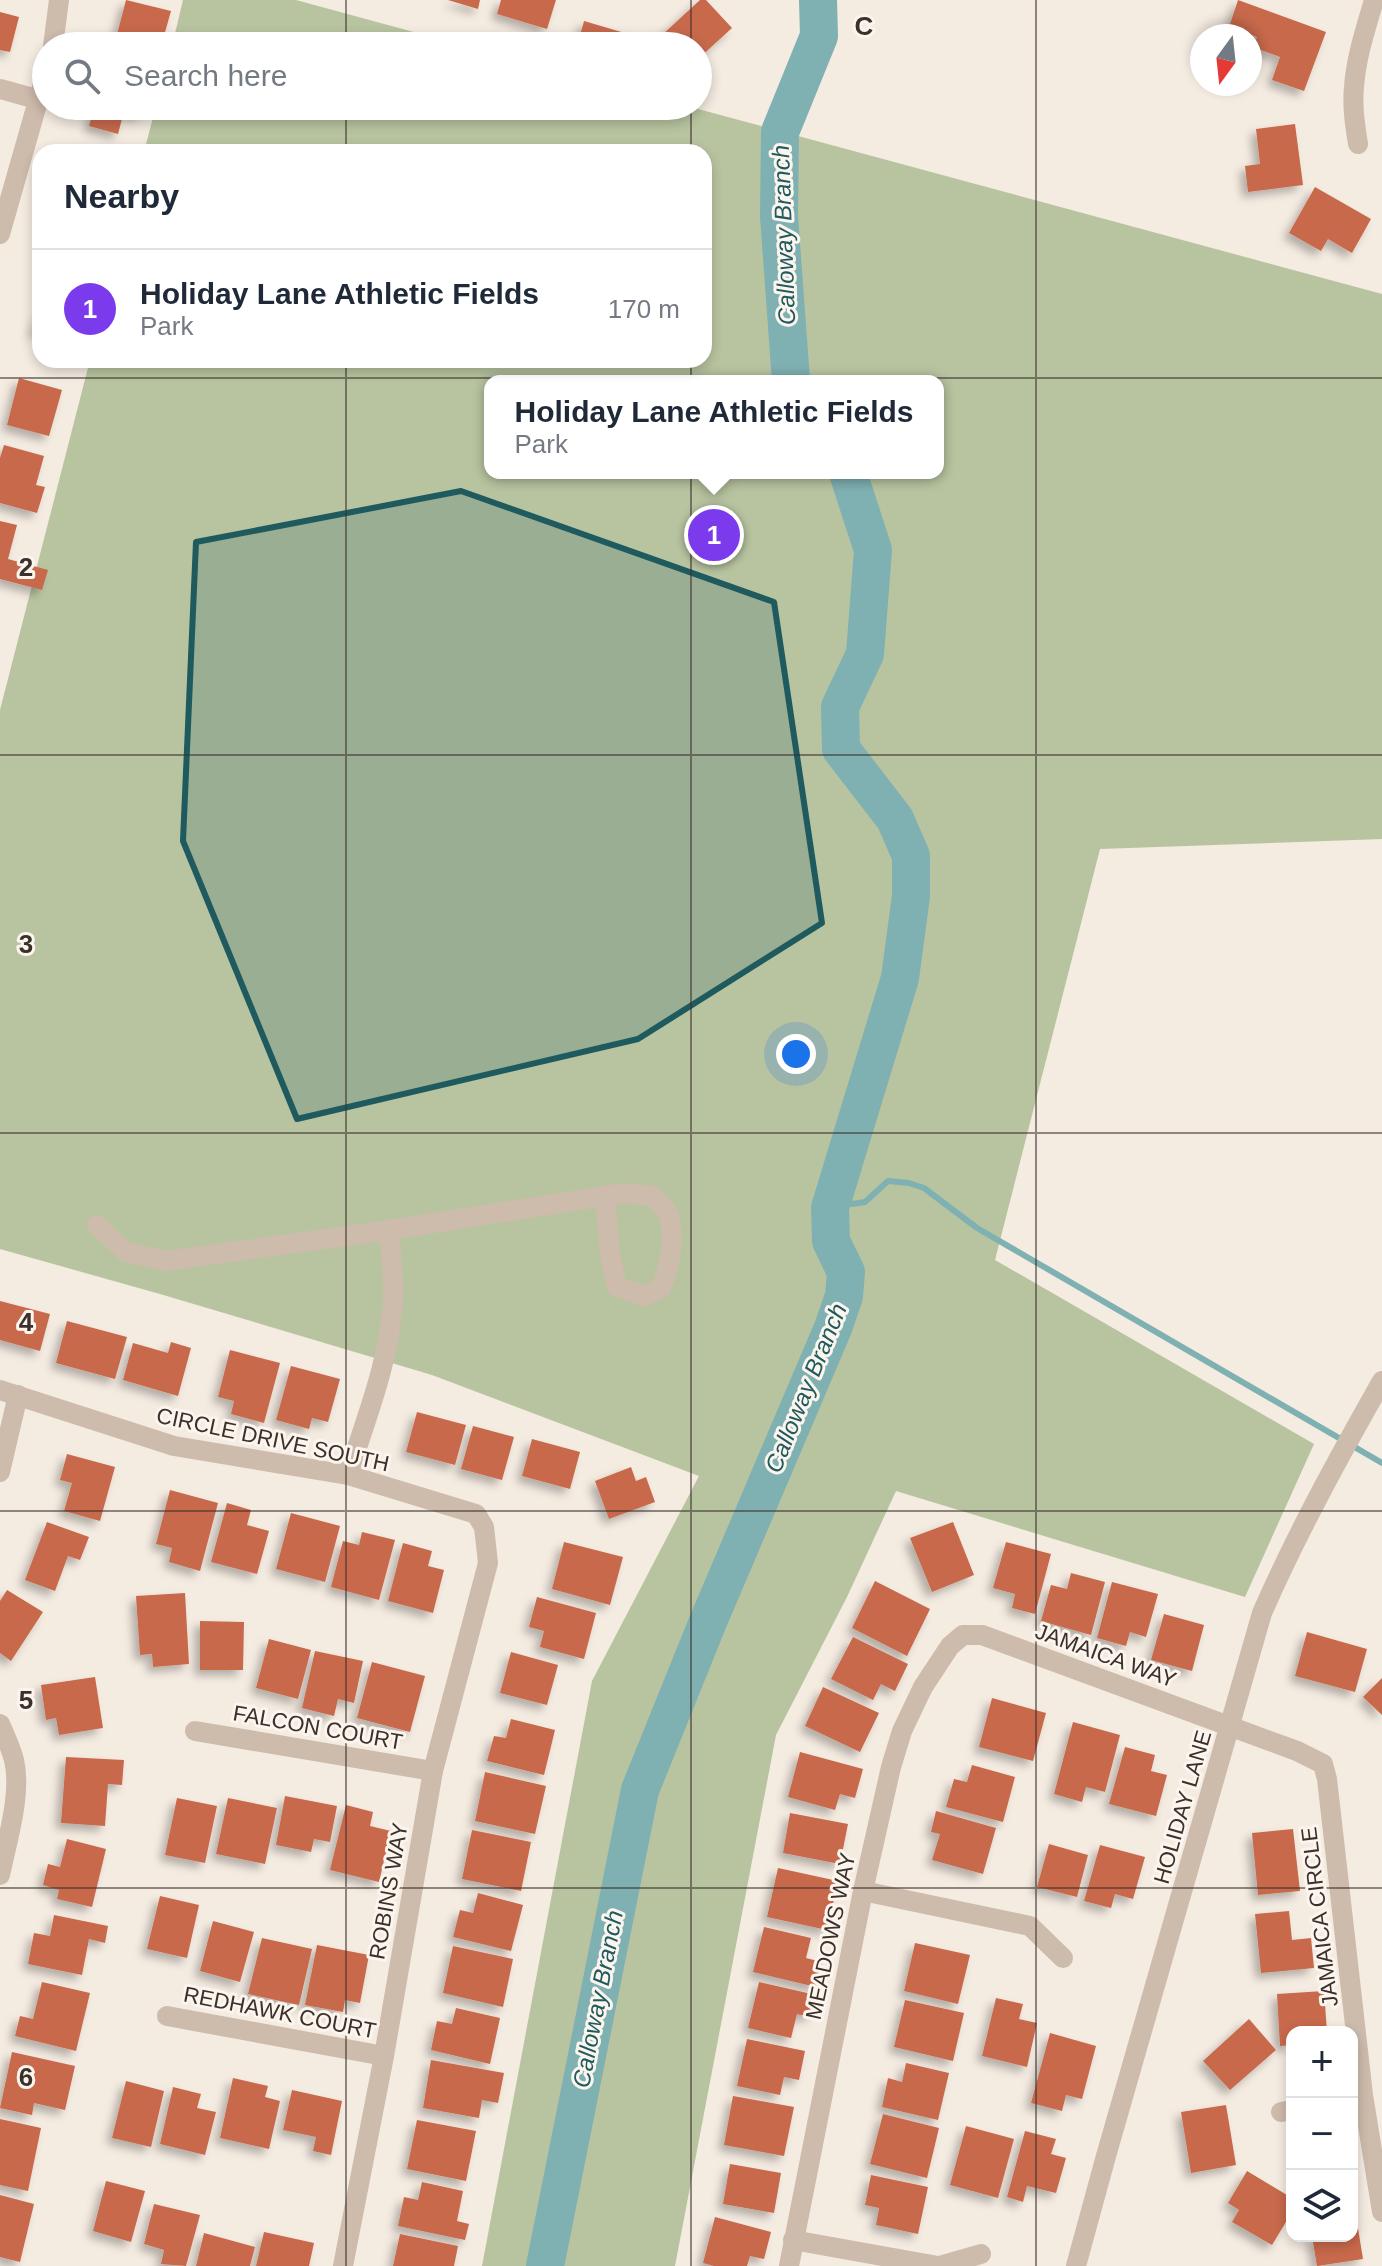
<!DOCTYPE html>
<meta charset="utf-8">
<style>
:root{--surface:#fff;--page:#f2f2f3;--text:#1f2937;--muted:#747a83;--line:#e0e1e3;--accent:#7c3aed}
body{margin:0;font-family:Arial,sans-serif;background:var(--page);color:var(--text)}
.controls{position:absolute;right:24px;bottom:24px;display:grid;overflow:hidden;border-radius:16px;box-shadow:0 4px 12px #0003}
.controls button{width:72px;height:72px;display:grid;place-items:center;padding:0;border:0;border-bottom:2px solid var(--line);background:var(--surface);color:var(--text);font:40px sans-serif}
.compass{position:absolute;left:1190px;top:24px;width:72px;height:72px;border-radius:50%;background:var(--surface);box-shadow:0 4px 12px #0003;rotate:195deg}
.you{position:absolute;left:796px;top:1054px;width:28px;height:28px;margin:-20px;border:6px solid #fff;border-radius:50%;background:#1a73e8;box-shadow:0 0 0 12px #1a73e833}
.badge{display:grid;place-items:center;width:52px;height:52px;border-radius:50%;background:var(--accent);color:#fff;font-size:26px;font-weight:700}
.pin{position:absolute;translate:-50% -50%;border:4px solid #fff;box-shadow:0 2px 8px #0006}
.popup{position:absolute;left:484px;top:375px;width:460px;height:104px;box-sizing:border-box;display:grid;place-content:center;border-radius:16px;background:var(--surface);filter:drop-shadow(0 2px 6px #0005);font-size:26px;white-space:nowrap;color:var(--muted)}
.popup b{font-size:30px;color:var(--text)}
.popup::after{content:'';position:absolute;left:50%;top:100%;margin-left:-16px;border:16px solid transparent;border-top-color:var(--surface)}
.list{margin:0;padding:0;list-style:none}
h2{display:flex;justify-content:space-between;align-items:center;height:104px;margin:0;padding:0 32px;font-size:34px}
h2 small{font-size:26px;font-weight:400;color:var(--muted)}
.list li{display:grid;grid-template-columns:52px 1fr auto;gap:24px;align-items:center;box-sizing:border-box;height:120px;padding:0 32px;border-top:2px solid var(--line)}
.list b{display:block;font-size:30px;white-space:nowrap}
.list p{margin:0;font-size:26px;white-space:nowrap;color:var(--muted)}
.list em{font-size:26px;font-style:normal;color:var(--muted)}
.icon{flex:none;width:44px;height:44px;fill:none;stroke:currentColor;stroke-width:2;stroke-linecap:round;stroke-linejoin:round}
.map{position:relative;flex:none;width:1382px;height:2266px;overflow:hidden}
.search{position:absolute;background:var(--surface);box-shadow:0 4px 12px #0003;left:32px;top:32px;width:680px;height:88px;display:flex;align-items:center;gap:20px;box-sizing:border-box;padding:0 28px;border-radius:44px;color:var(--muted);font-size:30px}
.panel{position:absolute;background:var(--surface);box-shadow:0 4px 12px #0003;left:32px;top:144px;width:680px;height:224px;border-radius:24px}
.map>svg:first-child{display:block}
</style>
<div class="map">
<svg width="1382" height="2266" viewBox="0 0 1382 2266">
<defs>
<filter id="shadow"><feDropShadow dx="-5.5" dy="5.5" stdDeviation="4" flood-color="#0004"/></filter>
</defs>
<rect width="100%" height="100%" fill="#f4ebe1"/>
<g fill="#b8c4a0" fill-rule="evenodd">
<path d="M183,0H296L465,46H172Z"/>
<path d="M156,106H687L1382,294V839L1100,849L995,1260L1314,1444L1245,1597L896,1491L847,1597L776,1735L675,2266H482L592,1681L699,1476L432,1375L160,1294L0,1249V710L90,360H704V152H144ZM490,381H938V473H490Z"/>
</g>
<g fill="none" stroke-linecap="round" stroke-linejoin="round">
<path stroke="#7fb0b2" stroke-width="6" d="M836,1189L839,1195L852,1204L865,1202L888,1181L909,1183L924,1188L977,1228L1382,1463"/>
<g stroke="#7fb0b2" stroke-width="38">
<path d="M791,381L779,216L780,132L819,36L818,0"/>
<path d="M545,2266L640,1790L707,1624L833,1328L844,1296L846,1272L831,1241L830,1208L900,978L911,896V856L895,819L841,749L840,707L865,654L873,550L848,473"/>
</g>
</g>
<g fill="#c8694b" filter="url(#shadow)">
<path d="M126,0L171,11L162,43L149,39L147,46H114Z"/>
<path d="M448,0H480L478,9Z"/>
<path d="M501,0H556L547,29L497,14Z"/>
<path d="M700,0H706L732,28L698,59V46H673L662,35Z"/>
<path d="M1238,0L1326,32L1304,91L1272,80L1280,57L1253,47L1257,37L1229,27Z"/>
<path d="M0,12L19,17L10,52L0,50Z"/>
<path d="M584,21L635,36L633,46H577Z"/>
<path d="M95,106H142L140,116L124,111L118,134L89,126Z"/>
<path d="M1295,124L1303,185L1248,192L1245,166L1260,164L1256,129Z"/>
<path d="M1315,187L1371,219L1352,253L1328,239L1321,251L1289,233Z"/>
<path d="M39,312H40V334L33,332Z"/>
<path d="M19,378L62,390L49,436L7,425Z"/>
<path d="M4,445L44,456L36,485L45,487L37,513L0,503V458Z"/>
<path d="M0,521L17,525L8,559L48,570L42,590L0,579Z"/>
<path d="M0,1301L50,1314L40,1351L0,1340Z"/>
<path d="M67,1321L127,1337L115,1379L56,1363Z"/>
<path d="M171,1342L191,1348L178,1396L123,1380L133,1343L168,1353Z"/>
<path d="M230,1350L280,1363L264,1423L231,1414L234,1401L218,1397Z"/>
<path d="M291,1366L340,1379L328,1422L312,1418L309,1429L276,1420Z"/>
<path d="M417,1412L466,1425L455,1465L406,1452Z"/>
<path d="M473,1426L514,1437L502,1480L461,1469Z"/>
<path d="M532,1439L580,1452L570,1489L522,1476Z"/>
<path d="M67,1454L115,1467L100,1521L64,1511L72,1483L60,1480Z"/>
<path d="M631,1467L636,1481L646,1477L655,1502L609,1519L595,1481Z"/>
<path d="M170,1490L218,1503L200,1571L169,1562L172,1548L156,1544Z"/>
<path d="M227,1503L251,1510L247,1525L269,1531L257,1574L211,1562Z"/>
<path d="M291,1513L340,1526L325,1582L276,1569Z"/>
<path d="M47,1522L89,1537L80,1560L68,1556L55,1591L25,1580Z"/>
<path d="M953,1522L974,1575L932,1592L910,1538Z"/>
<path d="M362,1532L395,1540L379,1600L331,1587L343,1541L359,1545Z"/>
<path d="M564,1542L623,1557L610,1605L552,1589Z"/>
<path d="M1006,1542L1051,1554L1035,1614L1012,1608L1015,1594L993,1588Z"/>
<path d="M403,1543L432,1551L428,1566L444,1570L433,1613L388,1601Z"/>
<path d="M1071,1573L1105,1582L1091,1635L1041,1621L1051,1585L1067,1589Z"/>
<path d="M875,1581L930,1609L907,1656L852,1628Z"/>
<path d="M1112,1582L1158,1594L1146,1637L1130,1632L1126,1646L1097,1638Z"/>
<path d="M7,1590L43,1612L11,1661L0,1653V1601Z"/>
<path d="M185,1593L189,1664L153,1667L152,1654L140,1655L136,1596Z"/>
<path d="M537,1597L596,1613L584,1659L540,1647L544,1631L529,1627Z"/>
<path d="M1164,1614L1204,1625L1192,1671L1151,1660Z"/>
<path d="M200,1621L244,1622L243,1670H200Z"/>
<path d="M1307,1632L1367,1649L1355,1692L1295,1676Z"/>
<path d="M853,1637L908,1664L895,1691L881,1684L873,1700L831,1679Z"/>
<path d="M269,1639L311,1650L298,1699L256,1688Z"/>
<path d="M315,1651L363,1661L354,1703L338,1699L334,1716L302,1708Z"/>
<path d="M511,1652L558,1665L547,1705L500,1693Z"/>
<path d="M372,1662L425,1676L410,1732L357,1718Z"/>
<path d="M95,1677L103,1728L59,1735L56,1718L46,1720L41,1685Z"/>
<path d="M1382,1678V1715L1363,1697Z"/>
<path d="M823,1687L879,1713L860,1752L805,1726Z"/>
<path d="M992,1698L1046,1713L1033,1761L979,1747Z"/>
<path d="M511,1719L555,1730L544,1775L487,1761L494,1736L506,1738Z"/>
<path d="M1073,1722L1120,1735L1105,1792L1086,1787L1082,1802L1054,1794Z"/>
<path d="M1125,1747L1155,1755L1151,1771L1167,1775L1156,1816L1109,1804Z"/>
<path d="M800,1752L863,1769L855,1798L840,1794L835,1810L788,1797Z"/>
<path d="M66,1757L124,1760L122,1785L108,1784L105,1826L61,1823Z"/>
<path d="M972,1765L1015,1777L1003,1822L946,1807L954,1779L967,1782Z"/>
<path d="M485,1772L546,1786L535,1834L475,1821Z"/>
<path d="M285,1796L337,1806L330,1842L314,1839L311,1852L276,1845Z"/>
<path d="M177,1798L217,1806L205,1863L165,1855Z"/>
<path d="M228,1798L277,1808L265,1864L216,1854Z"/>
<path d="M346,1805L373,1812L370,1826L391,1831L379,1882L330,1870Z"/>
<path d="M936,1811L996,1828L983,1874L932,1860L940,1834L931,1832Z"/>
<path d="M790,1813L848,1824L840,1864L783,1853Z"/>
<path d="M1293,1829L1300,1891L1258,1895L1252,1833Z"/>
<path d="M472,1830L531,1842L521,1891L462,1879Z"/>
<path d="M67,1839L106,1849L92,1907L57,1899L59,1890L43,1885L48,1864L60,1867Z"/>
<path d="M1049,1844L1088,1855L1077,1897L1037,1887Z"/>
<path d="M1100,1845L1145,1857L1133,1899L1115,1894L1111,1908L1084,1901Z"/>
<path d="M778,1868L838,1881L827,1930L767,1917Z"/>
<path d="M478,1893L523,1905L511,1951L453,1937L460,1910L473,1913Z"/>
<path d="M160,1896L199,1905L187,1958L147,1949Z"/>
<path d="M1289,1911L1292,1940L1311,1938L1314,1968L1261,1973L1255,1914Z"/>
<path d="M54,1915L108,1926L105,1943L89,1939L82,1975L28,1964L34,1933L50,1936Z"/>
<path d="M213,1921L254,1932L240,1982L200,1971Z"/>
<path d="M764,1927L811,1938L806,1958L822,1962L816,1987L753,1972Z"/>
<path d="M262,1938L312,1949L299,2005L248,1994Z"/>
<path d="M915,1943L970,1955L958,2004L904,1991Z"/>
<path d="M317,1945L369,1955L360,2003L345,2000L343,2012L305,2005Z"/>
<path d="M453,1946L513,1959L503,2007L443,1993Z"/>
<path d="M42,1982L90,1993L76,2051L15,2036L20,2016L33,2019Z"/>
<path d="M759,1982L816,1995L810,2017L797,2014L791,2038L748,2028Z"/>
<path d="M1324,1991L1327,2032H1292V2045L1280,2046L1277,1994Z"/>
<path d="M996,1998L1023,2004L1019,2019L1037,2023L1027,2067L982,2056Z"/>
<path d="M905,2000L964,2013L953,2061L894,2047Z"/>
<path d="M456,2008L500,2018L490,2064L431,2050L437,2021L452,2024Z"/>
<path d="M1249,2019L1276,2050L1230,2090L1203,2061Z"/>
<path d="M1050,2033L1096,2046L1082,2099L1066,2095L1062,2111L1031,2103Z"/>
<path d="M747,2039L805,2051L799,2080L784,2077L780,2095L737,2086Z"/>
<path d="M12,2052L75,2066L65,2110L34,2103L32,2115L0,2108Z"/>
<path d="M431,2060L504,2073L498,2103L482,2100L479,2118L423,2108Z"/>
<path d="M906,2063L949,2073L938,2120L882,2107L888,2078L902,2082Z"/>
<path d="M233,2078L268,2086L265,2097L280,2101L269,2149L220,2138Z"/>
<path d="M126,2081L164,2091L151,2147L112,2138Z"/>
<path d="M173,2087L201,2094L197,2108L216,2112L205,2155L160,2144Z"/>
<path d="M292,2090L342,2101L331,2155L313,2151L316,2137L283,2130Z"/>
<path d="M733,2096L794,2107L784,2156L724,2145Z"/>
<path d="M1226,2105L1236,2165L1191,2173L1181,2112Z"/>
<path d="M883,2114L939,2128L927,2178L870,2164Z"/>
<path d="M0,2119L41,2128L28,2191L0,2185Z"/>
<path d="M417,2120L476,2131L466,2181L407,2169Z"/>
<path d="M966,2126L1014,2139L998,2198L950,2185Z"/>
<path d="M1025,2131L1056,2139L1051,2154L1066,2158L1056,2193L1027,2186L1023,2202L1007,2197Z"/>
<path d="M730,2164L781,2173L774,2213L723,2204Z"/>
<path d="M1247,2171L1292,2198V2212L1272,2245L1232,2222L1239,2210L1228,2203Z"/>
<path d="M871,2175L928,2187L918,2234L876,2225L879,2208L865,2205Z"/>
<path d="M106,2181L145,2191L131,2242L93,2231Z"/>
<path d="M422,2182L463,2191L457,2221L469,2224L465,2240L398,2226L404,2197L418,2200Z"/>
<path d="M0,2195L34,2204L20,2262L0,2257Z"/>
<path d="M154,2204L200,2215L186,2266L161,2264L164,2250L144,2244Z"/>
<path d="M1352,2204H1354L1363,2259L1317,2266L1312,2236H1352Z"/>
<path d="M715,2217L771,2232L764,2259L750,2256L747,2266H714L703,2263Z"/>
<path d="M264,2232L314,2243L309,2266H256Z"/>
<path d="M204,2233L255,2247L250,2266H196Z"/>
<path d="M400,2234L458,2246L454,2266H393Z"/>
</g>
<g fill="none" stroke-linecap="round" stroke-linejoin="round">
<g stroke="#cdbbac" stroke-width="20">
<path d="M53,46L59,0"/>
<path d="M0,89L40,100"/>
<path d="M1358,144C1355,125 1352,106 1354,87C1356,57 1366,28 1374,0"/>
<path d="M0,234L46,73"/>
<path d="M97,1225L126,1252L166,1261L389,1230L408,1227L605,1196L625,1193L653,1196C657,1201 663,1205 666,1211C678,1230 669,1269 661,1288L645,1296L617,1287L610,1254L605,1196"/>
<path d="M0,1390L174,1446L348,1475L476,1514L484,1527L488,1563L433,1771L384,2056L343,2266"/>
<path d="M0,1472L18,1395"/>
<path d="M348,1475C366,1418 390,1360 393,1299C394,1276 391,1253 389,1230"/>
<path d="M0,1724C5,1735 11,1748 14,1760C22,1794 7,1841 0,1875"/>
<path d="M195,1731L433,1771"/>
<path d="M863,1891L1030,1926L1063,1958"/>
<path d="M167,2016L384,2056"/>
<path d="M1281,2112L1292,2110"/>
<path d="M793,2240L938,2266"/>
<path d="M789,2266L863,1891L891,1767L902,1731L923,1687L950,1646L963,1635H982L1297,1751L1323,1764L1327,1779L1363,2095L1382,2212"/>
<path d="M939,2266L981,2254"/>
</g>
<path stroke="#cdbbac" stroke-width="20" d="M1076,2266L1106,2156L1262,1613C1297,1533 1339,1457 1382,1381"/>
</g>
<path fill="#1f5a5e" fill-opacity="0.2" stroke="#1f5a5e" stroke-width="6" stroke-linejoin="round" d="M461,491L774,602L822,923L638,1039L297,1119L183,841L196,542Z"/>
<path fill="none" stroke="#3b302b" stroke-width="2" stroke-opacity="0.55" d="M346,0V46M691,0V46M1036,0V2266M346,106V152M691,106V152M346,360V2266M691,360V2266M0,378H1382M0,755H1382M0,1133H1382M0,1511H1382M0,1888H1382"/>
<g text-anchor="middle" stroke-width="6" stroke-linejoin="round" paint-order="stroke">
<g font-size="22" fill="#3b302b" stroke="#fbf5ee">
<text transform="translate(273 1439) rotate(12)" y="8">CIRCLE DRIVE SOUTH</text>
<text transform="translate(1106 1655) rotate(20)" y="8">JAMAICA WAY</text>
<text transform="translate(318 1727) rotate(10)" y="8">FALCON COURT</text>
<text transform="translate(1182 1807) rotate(-74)" y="8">HOLIDAY LANE</text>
<text transform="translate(388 1891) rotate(-80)" y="8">ROBINS WAY</text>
<text transform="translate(1319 1917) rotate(-97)" y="8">JAMAICA CIRCLE</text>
<text transform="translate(830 1936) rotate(-78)" y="8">MEADOWS WAY</text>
<text transform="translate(280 2012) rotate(11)" y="8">REDHAWK COURT</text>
</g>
<g font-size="24" font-style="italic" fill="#1f5a5e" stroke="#fbf5ee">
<text transform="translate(784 235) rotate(-92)" y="8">Calloway Branch</text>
<text transform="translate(806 1388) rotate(-68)" y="8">Calloway Branch</text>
<text transform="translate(598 1999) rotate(-79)" y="8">Calloway Branch</text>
</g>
</g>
<g font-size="26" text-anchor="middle" font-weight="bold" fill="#3b302b" stroke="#fbf5ee" stroke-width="6" stroke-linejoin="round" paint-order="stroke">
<text x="864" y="35">C</text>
<text x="26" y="576">2</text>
<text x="26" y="953">3</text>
<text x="26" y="1331">4</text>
<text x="26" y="1709">5</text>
<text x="26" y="2086">6</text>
</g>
</svg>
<div class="controls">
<button>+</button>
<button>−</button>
<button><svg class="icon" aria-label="layers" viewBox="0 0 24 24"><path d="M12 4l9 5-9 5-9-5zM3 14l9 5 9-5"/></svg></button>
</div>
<svg class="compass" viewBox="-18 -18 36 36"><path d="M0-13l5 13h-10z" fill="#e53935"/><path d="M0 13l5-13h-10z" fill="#747a83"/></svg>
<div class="you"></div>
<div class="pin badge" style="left:714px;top:535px">1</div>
<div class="popup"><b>Holiday Lane Athletic Fields</b>Park</div>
<div class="search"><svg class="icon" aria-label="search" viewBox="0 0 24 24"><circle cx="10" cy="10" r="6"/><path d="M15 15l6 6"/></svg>Search here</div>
<section class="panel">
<h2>Nearby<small></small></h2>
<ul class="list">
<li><span class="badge">1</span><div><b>Holiday Lane Athletic Fields</b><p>Park</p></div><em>170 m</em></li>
</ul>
</section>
</div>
